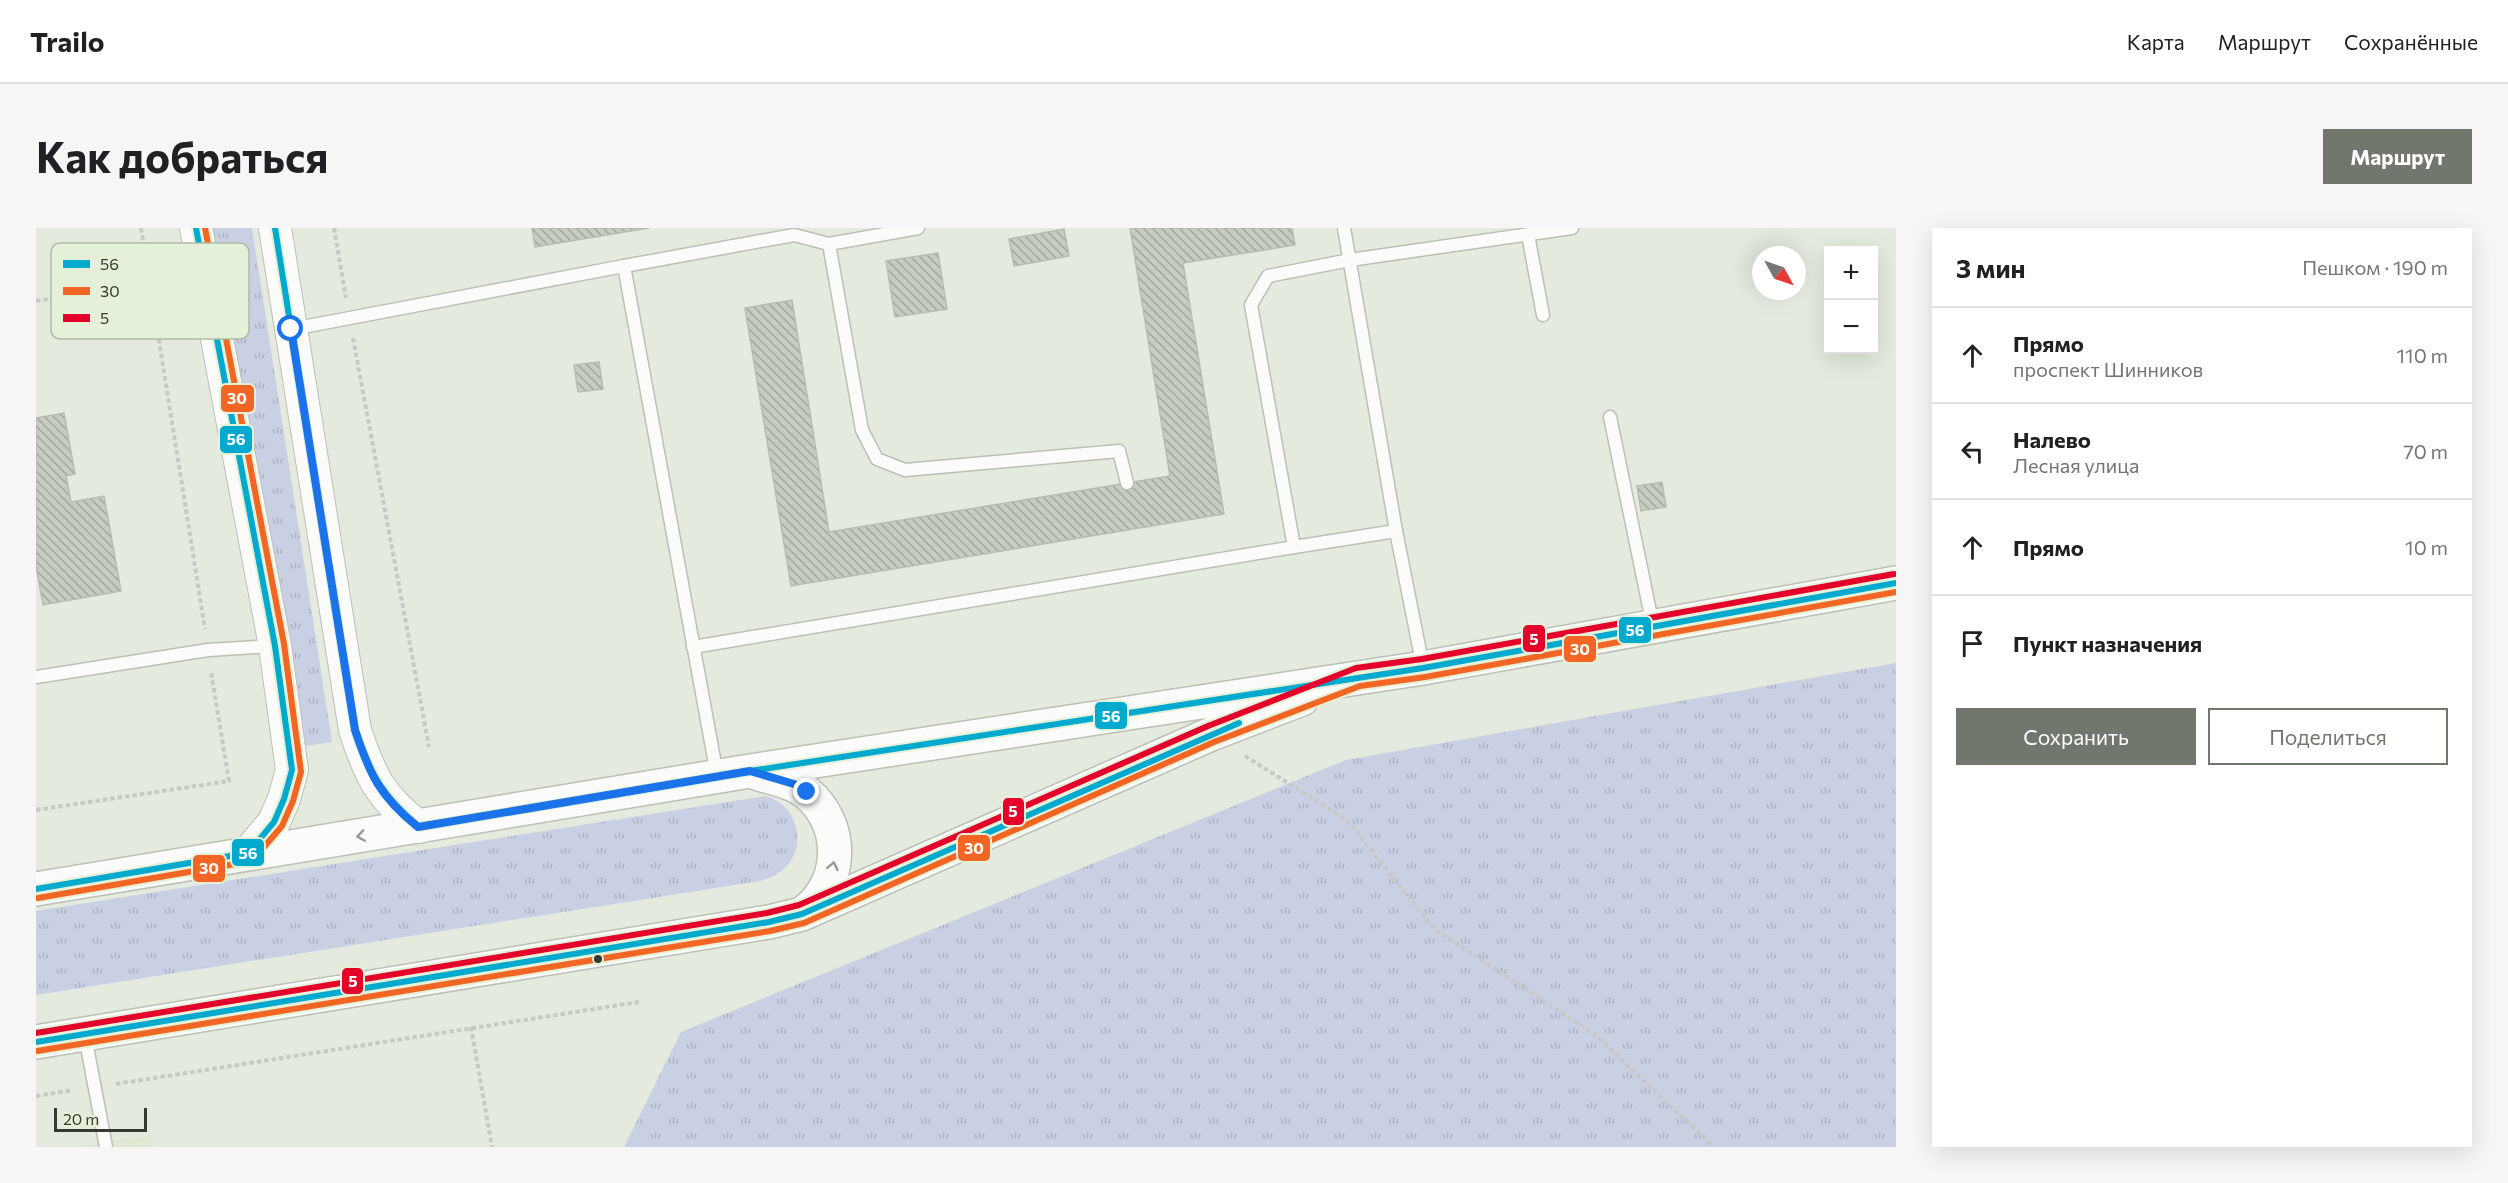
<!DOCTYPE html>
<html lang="ru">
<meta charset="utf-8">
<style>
:root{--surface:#fff;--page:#f6f6f6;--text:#202124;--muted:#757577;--line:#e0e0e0;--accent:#72776d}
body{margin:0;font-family:Commissioner,sans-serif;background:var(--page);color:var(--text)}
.controls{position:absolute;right:18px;top:18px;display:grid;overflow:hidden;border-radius:0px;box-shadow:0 6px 24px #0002}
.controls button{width:54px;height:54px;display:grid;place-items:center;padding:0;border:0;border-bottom:2px solid var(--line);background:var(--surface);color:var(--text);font:30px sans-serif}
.compass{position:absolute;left:1716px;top:18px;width:54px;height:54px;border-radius:50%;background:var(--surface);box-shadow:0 6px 24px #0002;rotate:130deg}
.scale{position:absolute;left:18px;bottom:15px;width:93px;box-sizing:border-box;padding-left:6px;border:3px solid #353930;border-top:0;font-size:16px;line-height:21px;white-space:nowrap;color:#353930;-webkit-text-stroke:4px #e5f0d8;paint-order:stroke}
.stop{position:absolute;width:18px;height:18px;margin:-14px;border:4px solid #1a73e8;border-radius:50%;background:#fff}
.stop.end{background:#1a73e8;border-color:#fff;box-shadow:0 2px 6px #0008}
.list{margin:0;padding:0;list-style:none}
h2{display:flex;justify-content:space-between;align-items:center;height:78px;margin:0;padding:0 24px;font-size:26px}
h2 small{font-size:20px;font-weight:400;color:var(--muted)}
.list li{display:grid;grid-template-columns:39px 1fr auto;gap:18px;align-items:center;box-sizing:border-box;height:96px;padding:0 24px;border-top:2px solid var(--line)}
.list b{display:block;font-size:22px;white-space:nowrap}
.list p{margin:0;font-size:20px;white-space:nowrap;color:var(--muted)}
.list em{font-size:20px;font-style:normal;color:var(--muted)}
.actions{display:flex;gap:12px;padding:18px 24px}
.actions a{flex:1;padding:14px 0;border:2px solid var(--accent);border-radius:0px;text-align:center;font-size:21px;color:var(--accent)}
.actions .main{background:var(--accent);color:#fff}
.icon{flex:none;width:33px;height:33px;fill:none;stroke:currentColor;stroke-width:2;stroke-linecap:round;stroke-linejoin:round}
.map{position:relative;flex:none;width:1860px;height:919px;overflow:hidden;border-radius:0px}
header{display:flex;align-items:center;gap:36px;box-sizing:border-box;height:84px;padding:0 30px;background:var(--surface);border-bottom:2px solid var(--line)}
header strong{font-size:28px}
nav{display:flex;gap:33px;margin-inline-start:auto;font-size:21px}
.intro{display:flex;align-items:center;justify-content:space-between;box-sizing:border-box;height:144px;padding:0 36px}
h1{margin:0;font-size:42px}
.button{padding:15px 27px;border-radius:0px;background:var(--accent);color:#fff;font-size:21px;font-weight:700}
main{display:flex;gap:36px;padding:0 36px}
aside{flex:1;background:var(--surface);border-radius:0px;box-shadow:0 6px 24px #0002}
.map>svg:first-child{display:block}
</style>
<header>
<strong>Trailo</strong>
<nav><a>Карта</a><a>Маршрут</a><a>Сохранённые</a></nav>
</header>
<div class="intro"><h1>Как добраться</h1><a class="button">Маршрут</a></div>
<main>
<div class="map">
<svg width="1860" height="919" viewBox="0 0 1860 919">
<defs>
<pattern id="grass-tufts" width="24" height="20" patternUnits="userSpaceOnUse" patternTransform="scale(1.5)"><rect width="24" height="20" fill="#c9d0e4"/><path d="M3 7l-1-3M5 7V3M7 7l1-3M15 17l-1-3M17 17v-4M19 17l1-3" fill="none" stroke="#adb3c4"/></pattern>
<pattern id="building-back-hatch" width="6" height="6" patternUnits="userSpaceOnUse" patternTransform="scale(1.5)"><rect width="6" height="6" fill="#c7ccc1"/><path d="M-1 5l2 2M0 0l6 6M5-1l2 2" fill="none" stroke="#a2a79d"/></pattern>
</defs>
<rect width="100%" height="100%" fill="#e4eade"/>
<path fill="#dee8d2" d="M116,907L118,919H35Z"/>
<g fill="url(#grass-tufts)">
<path d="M167,0H216L296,514L249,521Z"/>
<path d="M1860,435V919H588L645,804L1310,532Z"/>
<path d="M730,568C767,579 772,628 741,646C736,650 729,651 724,653L0,767V683Z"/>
</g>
<g fill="url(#building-back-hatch)" stroke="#b7bcb3" stroke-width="1.5">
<path d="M496,0H613L499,19Z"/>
<path d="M1094,0H1256L1259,17L1147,35L1188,286L755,358L709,80L756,72L793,304L1134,248Z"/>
<path d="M1028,1L1033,28L978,38L973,11Z"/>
<path d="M902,25L911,81L859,89L850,33Z"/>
<path d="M563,134L567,161L542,164L538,137Z"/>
<path d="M28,185L39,246L30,248L35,274L68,268L85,363L7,377L0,338V190Z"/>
<path d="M1626,254L1630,279L1605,283L1601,258Z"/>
</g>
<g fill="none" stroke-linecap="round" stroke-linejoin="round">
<g stroke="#bbc0b6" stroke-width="15">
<g id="service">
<path d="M1308,0L1360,303L1387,439"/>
<path d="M1492,7L1507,87"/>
<path d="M793,16L882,0"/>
<path d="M256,101L588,38"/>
<path d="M1574,189L1617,398"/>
<path d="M1258,319L1360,303"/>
<path d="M657,419L1258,319L1215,77L1232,48L1314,32L1536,0"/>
<path d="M0,449L172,422L238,418"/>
<path d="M681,547L588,38L758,7L793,16L826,202L841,231L869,242L1083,223L1091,255"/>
<path d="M49,808L70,919"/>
</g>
</g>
<g stroke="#bbc0b6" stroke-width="34">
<g id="tertiary">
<path d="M160,0L239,418L256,542L248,571L238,594L212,625"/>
<path d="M239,0L319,502C334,548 344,569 383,599"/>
</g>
</g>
<g stroke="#bbc0b6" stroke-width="36">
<g id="secondary">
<path d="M720,545C738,551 756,553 771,565C808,596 808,653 770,683"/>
<path d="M0,661L714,543L1387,440L1860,355"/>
<path d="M0,814L733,694L766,686L1175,506L1266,471"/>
</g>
</g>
<g stroke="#c8c9c5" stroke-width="4" stroke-dasharray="4.5 3" stroke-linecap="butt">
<path d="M105,0L169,401"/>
<path d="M298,0L310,70"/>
<path d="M0,73L113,54"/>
<path d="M317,110L393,519"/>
<path d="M1209,528L1312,593L1398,701L1558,806L1678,919"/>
<path d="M0,582L193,553L175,444"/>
<path d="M435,799L456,919"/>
<path d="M80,856L603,774"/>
<path d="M0,868L37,862"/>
</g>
<use href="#service" stroke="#fbfcfa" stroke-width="12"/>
<use href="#tertiary" stroke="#fbfcfa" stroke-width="32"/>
<use href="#secondary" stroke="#fbfcfa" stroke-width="33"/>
<g stroke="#e5f0d8" stroke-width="10">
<g id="bus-1">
<path d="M239,0L319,502C333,545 348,570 383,599L714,543L1387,440L1860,355"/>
<path d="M0,661L212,625L238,594L248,571L256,542L239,418L160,0"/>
<path d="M0,814L733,694L766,686L1203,495"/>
</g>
</g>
<g stroke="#e5f0d8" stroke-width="10">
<g id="bus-2">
<path d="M2,670L216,633L246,598L257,573L265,544L248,416L169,0"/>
<path d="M1,823L734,703L768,695L1178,514L1324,458L1389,449L1860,364"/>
</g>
</g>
<g stroke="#e5f0d8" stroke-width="10">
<path id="bus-3" d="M0,805L731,685L763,677L1172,498L1320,440L1386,431L1858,346"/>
</g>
<use href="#bus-1" stroke="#00a9ce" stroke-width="6"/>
<use href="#bus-2" stroke="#f26522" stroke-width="6"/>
<use href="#bus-3" stroke="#e4002b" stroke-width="6"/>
</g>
<defs><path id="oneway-chevron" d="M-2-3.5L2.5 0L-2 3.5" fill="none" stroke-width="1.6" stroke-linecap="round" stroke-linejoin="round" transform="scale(1.5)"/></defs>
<g stroke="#989a95">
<use href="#oneway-chevron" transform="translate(325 608) rotate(171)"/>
<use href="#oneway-chevron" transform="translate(797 638) rotate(-78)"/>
</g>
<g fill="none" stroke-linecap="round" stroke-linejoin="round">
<path stroke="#1a73e8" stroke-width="8" d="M255,101L319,502C334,547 344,569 382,599L714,543L758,556L771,564"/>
</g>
<circle fill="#353930" stroke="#e5f0d8" stroke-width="2" cx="562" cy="731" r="5"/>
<rect x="15" y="15" width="198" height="96" rx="9" fill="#e5f0d8" stroke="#b0b9a6" stroke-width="1.5"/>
<rect x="27" y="32" width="27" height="8" fill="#00a9ce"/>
<rect x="27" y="59" width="27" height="8" fill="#f26522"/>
<rect x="27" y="86" width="27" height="8" fill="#e4002b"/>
<g font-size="16" fill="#353930">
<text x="64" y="42">56</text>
<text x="64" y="69">30</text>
<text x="64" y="96">5</text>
</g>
<g stroke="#e5f0d8" stroke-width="2">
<rect x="184" y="156" width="35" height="29" rx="6" fill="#f26522"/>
<rect x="183" y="197" width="34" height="29" rx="6" fill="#00a9ce"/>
<rect x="1582" y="388" width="34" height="28" rx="6" fill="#00a9ce"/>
<rect x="1486" y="396" width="24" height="29" rx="6" fill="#e4002b"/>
<rect x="1527" y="407" width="34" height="28" rx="6" fill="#f26522"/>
<rect x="1058" y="473" width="34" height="29" rx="6" fill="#00a9ce"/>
<rect x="966" y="569" width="23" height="29" rx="6" fill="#e4002b"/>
<rect x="921" y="606" width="34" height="28" rx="6" fill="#f26522"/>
<rect x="195" y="610" width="34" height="29" rx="6" fill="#00a9ce"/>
<rect x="156" y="626" width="34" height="29" rx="6" fill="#f26522"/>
<rect x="305" y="739" width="23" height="28" rx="6" fill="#e4002b"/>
</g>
<g font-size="16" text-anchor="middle" font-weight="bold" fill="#fff">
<text x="201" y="176">30</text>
<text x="200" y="217">56</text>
<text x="1599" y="408">56</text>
<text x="1498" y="417">5</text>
<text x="1544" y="427">30</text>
<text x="1075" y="494">56</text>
<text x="977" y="589">5</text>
<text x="938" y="626">30</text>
<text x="212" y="631">56</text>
<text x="173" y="646">30</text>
<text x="317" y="759">5</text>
</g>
</svg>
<div class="controls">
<button>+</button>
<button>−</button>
</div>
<svg class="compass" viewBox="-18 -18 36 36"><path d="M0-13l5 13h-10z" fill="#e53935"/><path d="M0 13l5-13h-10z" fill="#757577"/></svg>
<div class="scale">20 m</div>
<div class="stop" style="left:255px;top:101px"></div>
<div class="stop end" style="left:771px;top:564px"></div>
</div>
<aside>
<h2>3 мин<small>Пешком · 190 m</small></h2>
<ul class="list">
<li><svg class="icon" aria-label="ahead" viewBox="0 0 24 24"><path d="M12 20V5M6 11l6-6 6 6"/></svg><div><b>Прямо</b><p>проспект Шинников</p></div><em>110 m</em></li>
<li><svg class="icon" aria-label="left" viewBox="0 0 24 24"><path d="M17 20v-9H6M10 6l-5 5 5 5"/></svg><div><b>Налево</b><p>Лесная улица</p></div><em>70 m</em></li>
<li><svg class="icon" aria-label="ahead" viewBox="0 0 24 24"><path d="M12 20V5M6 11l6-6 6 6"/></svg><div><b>Прямо</b></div><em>10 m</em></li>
<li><svg class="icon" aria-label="arrive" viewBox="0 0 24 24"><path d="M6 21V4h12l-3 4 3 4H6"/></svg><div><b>Пункт назначения</b></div></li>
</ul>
<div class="actions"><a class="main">Сохранить</a><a>Поделиться</a></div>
</aside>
</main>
